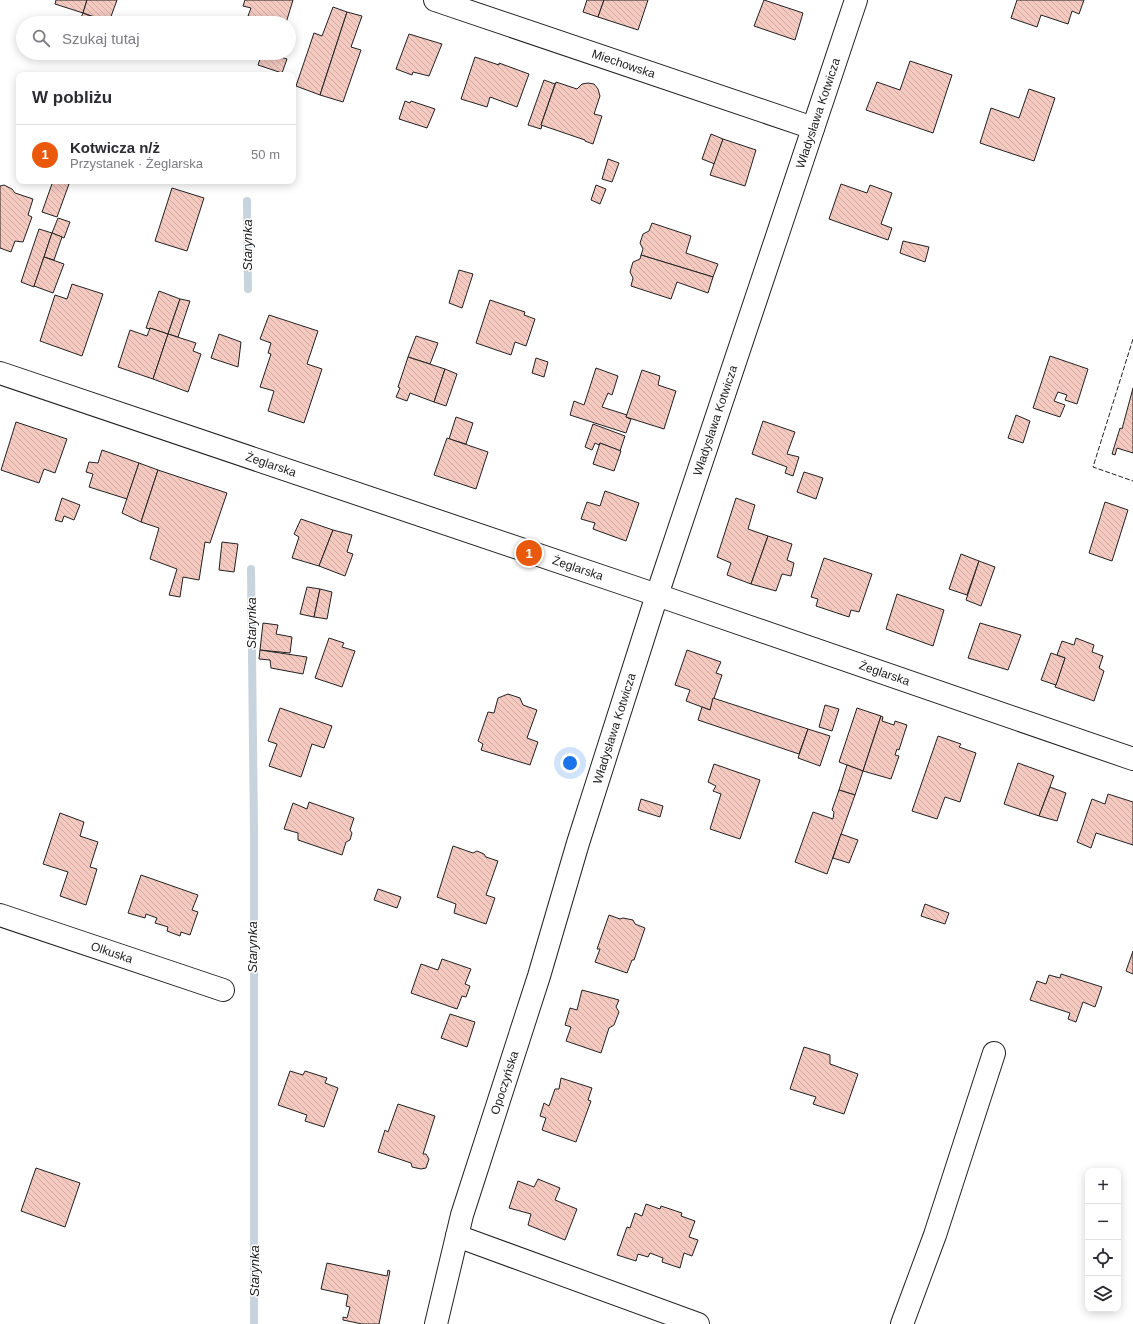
<!DOCTYPE html>
<html lang="pl">
<meta charset="utf-8">
<style>
:root{--surface:#fff;--page:#f7f7f7;--text:#2b2b33;--muted:#7c7c81;--line:#e1e1e2;--accent:#ea580c}
body{margin:0;font-family:Arial,sans-serif;background:var(--page);color:var(--text)}
.controls{position:absolute;right:12px;bottom:12px;display:grid;overflow:hidden;border-radius:8px;box-shadow:0 2px 10px #0003}
.controls button{width:36px;height:36px;display:grid;place-items:center;padding:0;border:0;border-bottom:1px solid var(--line);background:var(--surface);color:var(--text);font:20px sans-serif}
.you{position:absolute;left:570px;top:763px;width:14px;height:14px;margin:-10px;border:3px solid #fff;border-radius:50%;background:#1a73e8;box-shadow:0 0 0 6px #1a73e833}
.badge{display:grid;place-items:center;width:26px;height:26px;border-radius:50%;background:var(--accent);color:#fff;font-size:13px;font-weight:700}
.pin{position:absolute;translate:-50% -50%;border:2px solid #fff;box-shadow:0 1px 4px #0006}
.list{margin:0;padding:0;list-style:none}
h2{display:flex;justify-content:space-between;align-items:center;height:52px;margin:0;padding:0 16px;font-size:17px}
h2 small{font-size:13px;font-weight:400;color:var(--muted)}
.list li{display:grid;grid-template-columns:26px 1fr auto;gap:12px;align-items:center;box-sizing:border-box;height:60px;padding:0 16px;border-top:1px solid var(--line)}
.list b{display:block;font-size:15px;white-space:nowrap}
.list p{margin:0;font-size:13px;white-space:nowrap;color:var(--muted)}
.list em{font-size:13px;font-style:normal;color:var(--muted)}
.icon{flex:none;width:22px;height:22px;fill:none;stroke:currentColor;stroke-width:2;stroke-linecap:round;stroke-linejoin:round}
.map{position:relative;flex:none;width:1133px;height:1324px;overflow:hidden}
.search{position:absolute;background:var(--surface);box-shadow:0 2px 10px #0003;left:16px;top:16px;width:280px;height:44px;display:flex;align-items:center;gap:10px;box-sizing:border-box;padding:0 14px;border-radius:22px;color:var(--muted);font-size:15px}
.panel{position:absolute;background:var(--surface);box-shadow:0 2px 10px #0003;left:16px;top:72px;width:280px;height:112px;border-radius:8px}
.map>svg:first-child{display:block}
</style>
<div class="map">
<svg width="1133" height="1324" viewBox="0 0 1133 1324">
<defs>
<pattern id="building-back-hatch" width="6" height="6" patternUnits="userSpaceOnUse"><rect width="6" height="6" fill="#f3c9c0"/><path d="M-1 5l2 2M0 0l6 6M5-1l2 2" fill="none" stroke="#d0aca5"/></pattern>
</defs>
<rect width="100%" height="100%" fill="#fff"/>
<g fill="none" stroke-linecap="round" stroke-linejoin="round">
<g stroke="#c7d3dd" stroke-width="8">
<path d="M247,201L248,289"/>
<path d="M251,569L254,831V1324"/>
</g>
</g>
<g fill="url(#building-back-hatch)" stroke="#222">
<path d="M56,0H87L83,13L55,4Z"/>
<path d="M87,0H117L109,22L83,13Z"/>
<path d="M245,0H293L286,23H270L248,16L251,8L243,6Z"/>
<path d="M587,0H604L598,17L583,12Z"/>
<path d="M604,0H648L638,30L598,17Z"/>
<path d="M764,0L803,13L795,40L754,26Z"/>
<path d="M1017,0H1084L1079,14L1072,11L1068,24L1041,15L1037,27L1011,18Z"/>
<path d="M333,7L347,12L320,95L296,86L314,33L322,36Z"/>
<path d="M347,12L362,16L351,47L361,50L343,102L320,95Z"/>
<path d="M83,13L93,17L91,23L80,20Z"/>
<path d="M409,34L442,44L429,76L413,72L412,75L396,69Z"/>
<path d="M262,53H267L287,59L282,73L258,65Z"/>
<path d="M475,57L499,65V63L529,74L517,107L490,97L487,107L461,99Z"/>
<path d="M910,61L952,75L933,133L866,110L877,82L900,90Z"/>
<path d="M544,80L555,84L541,125H542L541,129L528,125Z"/>
<path d="M556,82L577,89L582,84L588,83L594,84L598,89L600,96L594,114L602,116L593,144L585,141V140L541,125Z"/>
<path d="M1029,89L1055,98L1034,161L980,143L991,108L1019,118Z"/>
<path d="M405,101L410,103L411,101L435,109L427,128L399,119Z"/>
<path d="M711,134L723,139L715,164L702,159Z"/>
<path d="M723,139L756,150L745,186L710,175Z"/>
<path d="M608,159L619,163L612,182L602,179Z"/>
<path d="M53,181H58L69,184L57,217L42,212Z"/>
<path d="M841,184L867,193L870,185L892,193L881,224L892,228L888,240L829,219Z"/>
<path d="M4,185L12,189L15,193L33,199L28,215L32,217L23,242L15,241L11,252L0,248V186Z"/>
<path d="M596,185L606,189L600,204L591,200Z"/>
<path d="M172,188L204,198L187,251L155,241Z"/>
<path d="M58,218L70,222L64,238L52,233Z"/>
<path d="M652,223L691,236L686,253L718,264L713,277L641,255L643,249L640,243L643,234L649,231Z"/>
<path d="M39,229L52,233L34,287L21,282Z"/>
<path d="M52,233L62,237L54,260L44,257Z"/>
<path d="M903,241L929,247L925,262L900,253Z"/>
<path d="M641,255L713,277L708,293L677,282L671,299L631,286L633,278L630,272L633,262L640,259Z"/>
<path d="M44,257L64,264L53,293L34,286Z"/>
<path d="M459,270L473,274L462,308L449,303Z"/>
<path d="M72,284L103,294L82,356L40,341L55,295L67,299Z"/>
<path d="M159,291L180,299L168,334L150,328V329L146,328Z"/>
<path d="M180,299L190,301L178,337L168,334Z"/>
<path d="M490,300L525,312L524,315L535,319L526,346L515,342L511,355L476,343Z"/>
<path d="M269,315L318,331L307,364L322,369L304,423L268,411L274,391L260,387L271,354L268,353L271,343L260,339Z"/>
<path d="M150,328L168,334L153,379L118,367L130,330L147,336Z"/>
<path d="M168,334L196,343L193,351L201,354L188,392L153,379Z"/>
<path d="M219,334L241,342L238,367L211,358Z"/>
<path d="M416,336L438,343L430,364L408,357Z"/>
<path d="M1050,356L1088,369L1077,404L1065,400L1067,395L1058,392L1054,401L1065,405L1060,417L1033,408Z"/>
<path d="M408,357L445,369L434,402L410,393L407,401L396,397L400,388L398,387Z"/>
<path d="M536,358L548,362L544,377L532,373Z"/>
<path d="M596,368L618,376L612,395L608,393L602,407L627,415L626,417L631,419L626,433L570,415L574,401L584,405Z"/>
<path d="M445,369L457,374L446,406L434,402Z"/>
<path d="M642,370L660,376L658,385L676,391L664,429L626,417Z"/>
<path d="M1133,388V453L1117,448L1115,455L1112,454L1120,428L1122,429Z"/>
<path d="M1016,415L1030,421L1023,443L1008,438Z"/>
<path d="M456,417L473,423L466,444L449,439Z"/>
<path d="M763,421L795,432L787,454L799,457L793,476L785,473L787,467L752,454Z"/>
<path d="M16,422L67,439L55,473L44,469L39,483L1,470Z"/>
<path d="M593,424L625,436L620,451L600,443L599,445L595,443L592,450L585,447Z"/>
<path d="M447,438L488,452L476,489L434,475Z"/>
<path d="M600,443L621,451L614,471L593,464Z"/>
<path d="M102,450L139,463L127,499L89,487L93,474L86,472L89,462L98,463Z"/>
<path d="M139,463L158,470L141,522L122,513Z"/>
<path d="M158,470L227,493L210,543L205,542L199,580L183,577L180,597L169,595L177,569L150,559L159,528L141,522Z"/>
<path d="M804,472L823,478L816,499L797,492Z"/>
<path d="M605,491L639,503L626,541L593,529L595,523L581,519L587,502L600,506Z"/>
<path d="M62,498L80,505L74,520L64,516L62,522L55,520Z"/>
<path d="M736,498L755,505L748,529L768,536L751,584L727,575L731,563L717,557Z"/>
<path d="M1105,502L1128,510L1112,561L1089,553Z"/>
<path d="M301,519L333,530L319,566L292,558L299,537L294,534Z"/>
<path d="M333,530L352,535L347,552L353,554L345,576L319,566Z"/>
<path d="M768,536L792,544L787,560L794,563L791,576L782,574L776,591L751,584Z"/>
<path d="M222,542L238,544L234,572L219,570Z"/>
<path d="M961,554L979,561L967,595L949,589Z"/>
<path d="M824,558L872,574L859,612L851,610L849,617L816,606L818,599L811,597Z"/>
<path d="M979,561L995,567L981,606L966,600Z"/>
<path d="M307,587L320,589L314,617L300,614Z"/>
<path d="M320,589L332,592L327,619L314,617Z"/>
<path d="M897,594L944,610L933,646L886,629Z"/>
<path d="M263,623L278,625L276,634L292,637L290,653L260,650Z"/>
<path d="M980,623L1021,635L1008,670L968,658Z"/>
<path d="M329,638L344,643L342,647L355,651L342,687L315,678Z"/>
<path d="M1076,638L1094,645L1092,652L1103,656L1099,668L1104,671L1094,701L1055,687L1065,658L1057,655L1062,641L1074,645Z"/>
<path d="M260,650L307,657L303,674L271,668L270,660L259,659Z"/>
<path d="M687,650L721,662L716,673L722,675L710,710L686,701L690,690L675,685Z"/>
<path d="M1051,653L1065,658L1056,685L1041,680Z"/>
<path d="M508,694L520,698L523,705L537,710L527,738L538,742L530,765L481,750L483,744L478,741L488,712L494,713L498,698Z"/>
<path d="M713,698L808,729L799,754L698,720L702,707L710,710Z"/>
<path d="M825,705L839,709L832,731L819,727Z"/>
<path d="M280,708L332,726L324,748L312,744L301,777L269,766L277,744L268,741Z"/>
<path d="M857,708L881,716L863,771L839,762Z"/>
<path d="M881,716L883,717L882,721L894,725L895,721L907,725L899,750L897,749L895,755L899,756L891,779L863,771Z"/>
<path d="M808,729L830,736L820,766L798,758Z"/>
<path d="M938,736L961,744L959,747L976,753L960,802L945,797L937,819L912,811Z"/>
<path d="M1018,763L1054,776L1039,816L1004,804Z"/>
<path d="M714,764L760,780L740,839L710,829L721,794L713,791L716,786L708,782Z"/>
<path d="M847,765L863,771L855,795L839,790Z"/>
<path d="M1050,787L1066,793L1057,821L1039,816Z"/>
<path d="M839,790L855,795L827,874L795,862L813,812L833,819L834,812L832,810Z"/>
<path d="M1108,794L1133,802V845L1096,833L1091,848L1077,842L1092,799L1105,804Z"/>
<path d="M641,799L663,806L660,817L638,810Z"/>
<path d="M309,802L354,818L350,830L352,833L350,840L346,842L342,855L298,840V833L284,829L293,803L307,809Z"/>
<path d="M60,813L84,822L80,836L98,842L90,867L97,869L86,905L60,896L68,872L43,864Z"/>
<path d="M841,834L858,840L849,863L833,858Z"/>
<path d="M453,846L473,853L477,851L484,854L486,857L498,861L486,895L495,898L486,924L454,913L456,904L437,897Z"/>
<path d="M141,875L198,895L192,910L198,912L190,935L181,932L180,936L167,931L168,927L155,923L157,918L146,914L145,918L128,913Z"/>
<path d="M378,889L401,897L397,908L374,900Z"/>
<path d="M925,904L949,913L945,924L921,916Z"/>
<path d="M609,915L620,919L623,918L633,920L635,924L645,928L634,960H632L627,973L595,962L600,949H597Z"/>
<path d="M1133,951V974L1126,971Z"/>
<path d="M442,959L471,969L465,984L470,986L466,997L462,996L457,1009L411,993L421,964L438,970Z"/>
<path d="M1061,974L1102,987L1095,1007L1083,1002L1076,1022L1068,1019L1070,1013L1030,1000L1037,981L1046,984L1049,975L1060,978Z"/>
<path d="M582,990L619,1000L616,1007L619,1012L614,1025L609,1028L601,1053L566,1041L571,1027L565,1025L570,1008L577,1010Z"/>
<path d="M450,1014L475,1022L467,1047L441,1038Z"/>
<path d="M804,1047L830,1055V1064L858,1074L844,1114L813,1104L816,1097L790,1089Z"/>
<path d="M290,1071L303,1075L305,1071L327,1078L325,1083L338,1088L324,1127L305,1121L307,1115L278,1105Z"/>
<path d="M561,1078L592,1088L588,1100L591,1101L576,1142L542,1130L546,1118L540,1116L544,1103L549,1106L555,1089H559Z"/>
<path d="M398,1104L435,1116L423,1154H426L429,1159L426,1168L421,1169L412,1167L411,1163L378,1152L385,1130L388,1132Z"/>
<path d="M36,1168L80,1183L65,1227L21,1211Z"/>
<path d="M538,1179L560,1188L555,1200L577,1209L565,1240L528,1225L531,1214L509,1208L518,1181L534,1187Z"/>
<path d="M646,1204L660,1209L661,1206L682,1213L681,1216L695,1221L689,1237L698,1240L692,1256L684,1253L680,1268L662,1262L663,1258L650,1253L648,1257L638,1254L636,1261L617,1255L627,1227L630,1228L635,1213L642,1216Z"/>
<path d="M327,1263L387,1276L388,1270L390,1271L379,1324H362L343,1320V1317L347,1318L350,1307L346,1306L348,1295L321,1289Z"/>
</g>
<g fill="none" stroke-linecap="round" stroke-linejoin="round">
<g stroke="#222" stroke-width="24">
<g id="minor">
<path id="s1" d="M435,0L813,128"/>
<path id="s2" d="M0,373L657,595L1133,759"/>
<path id="s3" d="M0,915L223,990"/>
<path d="M457,1236L698,1324"/>
<path id="s4" d="M436,1324L462,1215L539,976L578,843L657,595L856,0"/>
<path d="M902,1324L935,1235L994,1053"/>
</g>
</g>
<use href="#minor" stroke="#fff" stroke-width="22"/>
<path stroke="#222" stroke-width="1" stroke-dasharray="5 2" stroke-linecap="butt" d="M1133,339L1093,467L1133,481"/>
</g>
<g text-anchor="middle" stroke-width="3" stroke-linejoin="round" paint-order="stroke">
<g font-size="12" fill="#222" stroke="#fff">
<text dy="4" stroke="none"><textPath href="#s1" startOffset="199">Miechowska</textPath></text>
<text dy="4" stroke="none"><textPath href="#s4" startOffset="1270">Władysława Kotwicza</textPath></text>
<text dy="4" stroke="none"><textPath href="#s4" startOffset="946">Władysława Kotwicza</textPath></text>
<text dy="4" stroke="none"><textPath href="#s2" startOffset="286">Żeglarska</textPath></text>
<text dy="4" stroke="none"><textPath href="#s2" startOffset="610">Żeglarska</textPath></text>
<text dy="4" stroke="none"><textPath href="#s2" startOffset="934">Żeglarska</textPath></text>
<text dy="4" stroke="none"><textPath href="#s4" startOffset="622">Władysława Kotwicza</textPath></text>
<text dy="4" stroke="none"><textPath href="#s3" startOffset="118">Olkuska</textPath></text>
<text dy="4" stroke="none"><textPath href="#s4" startOffset="251">Opoczyńska</textPath></text>
</g>
<g font-size="13" font-style="italic" fill="#222" stroke="#fff">
<text transform="translate(247 245) rotate(-90)" y="5">Starynka</text>
<text transform="translate(251 623) rotate(-90)" y="5">Starynka</text>
<text transform="translate(252 947) rotate(-90)" y="5">Starynka</text>
<text transform="translate(254 1271) rotate(-90)" y="5">Starynka</text>
</g>
</g>
</svg>
<div class="controls">
<button>+</button>
<button>−</button>
<button><svg class="icon" aria-label="locate" viewBox="0 0 24 24"><circle cx="12" cy="12" r="6"/><path d="M12 2v4M12 18v4M2 12h4M18 12h4"/></svg></button>
<button><svg class="icon" aria-label="layers" viewBox="0 0 24 24"><path d="M12 4l9 5-9 5-9-5zM3 14l9 5 9-5"/></svg></button>
</div>
<div class="you"></div>
<div class="pin badge" style="left:529px;top:553px">1</div>
<div class="search"><svg class="icon" aria-label="search" viewBox="0 0 24 24"><circle cx="10" cy="10" r="6"/><path d="M15 15l6 6"/></svg>Szukaj tutaj</div>
<section class="panel">
<h2>W pobliżu<small></small></h2>
<ul class="list">
<li><span class="badge">1</span><div><b>Kotwicza n/ż</b><p>Przystanek · Żeglarska</p></div><em>50 m</em></li>
</ul>
</section>
</div>
